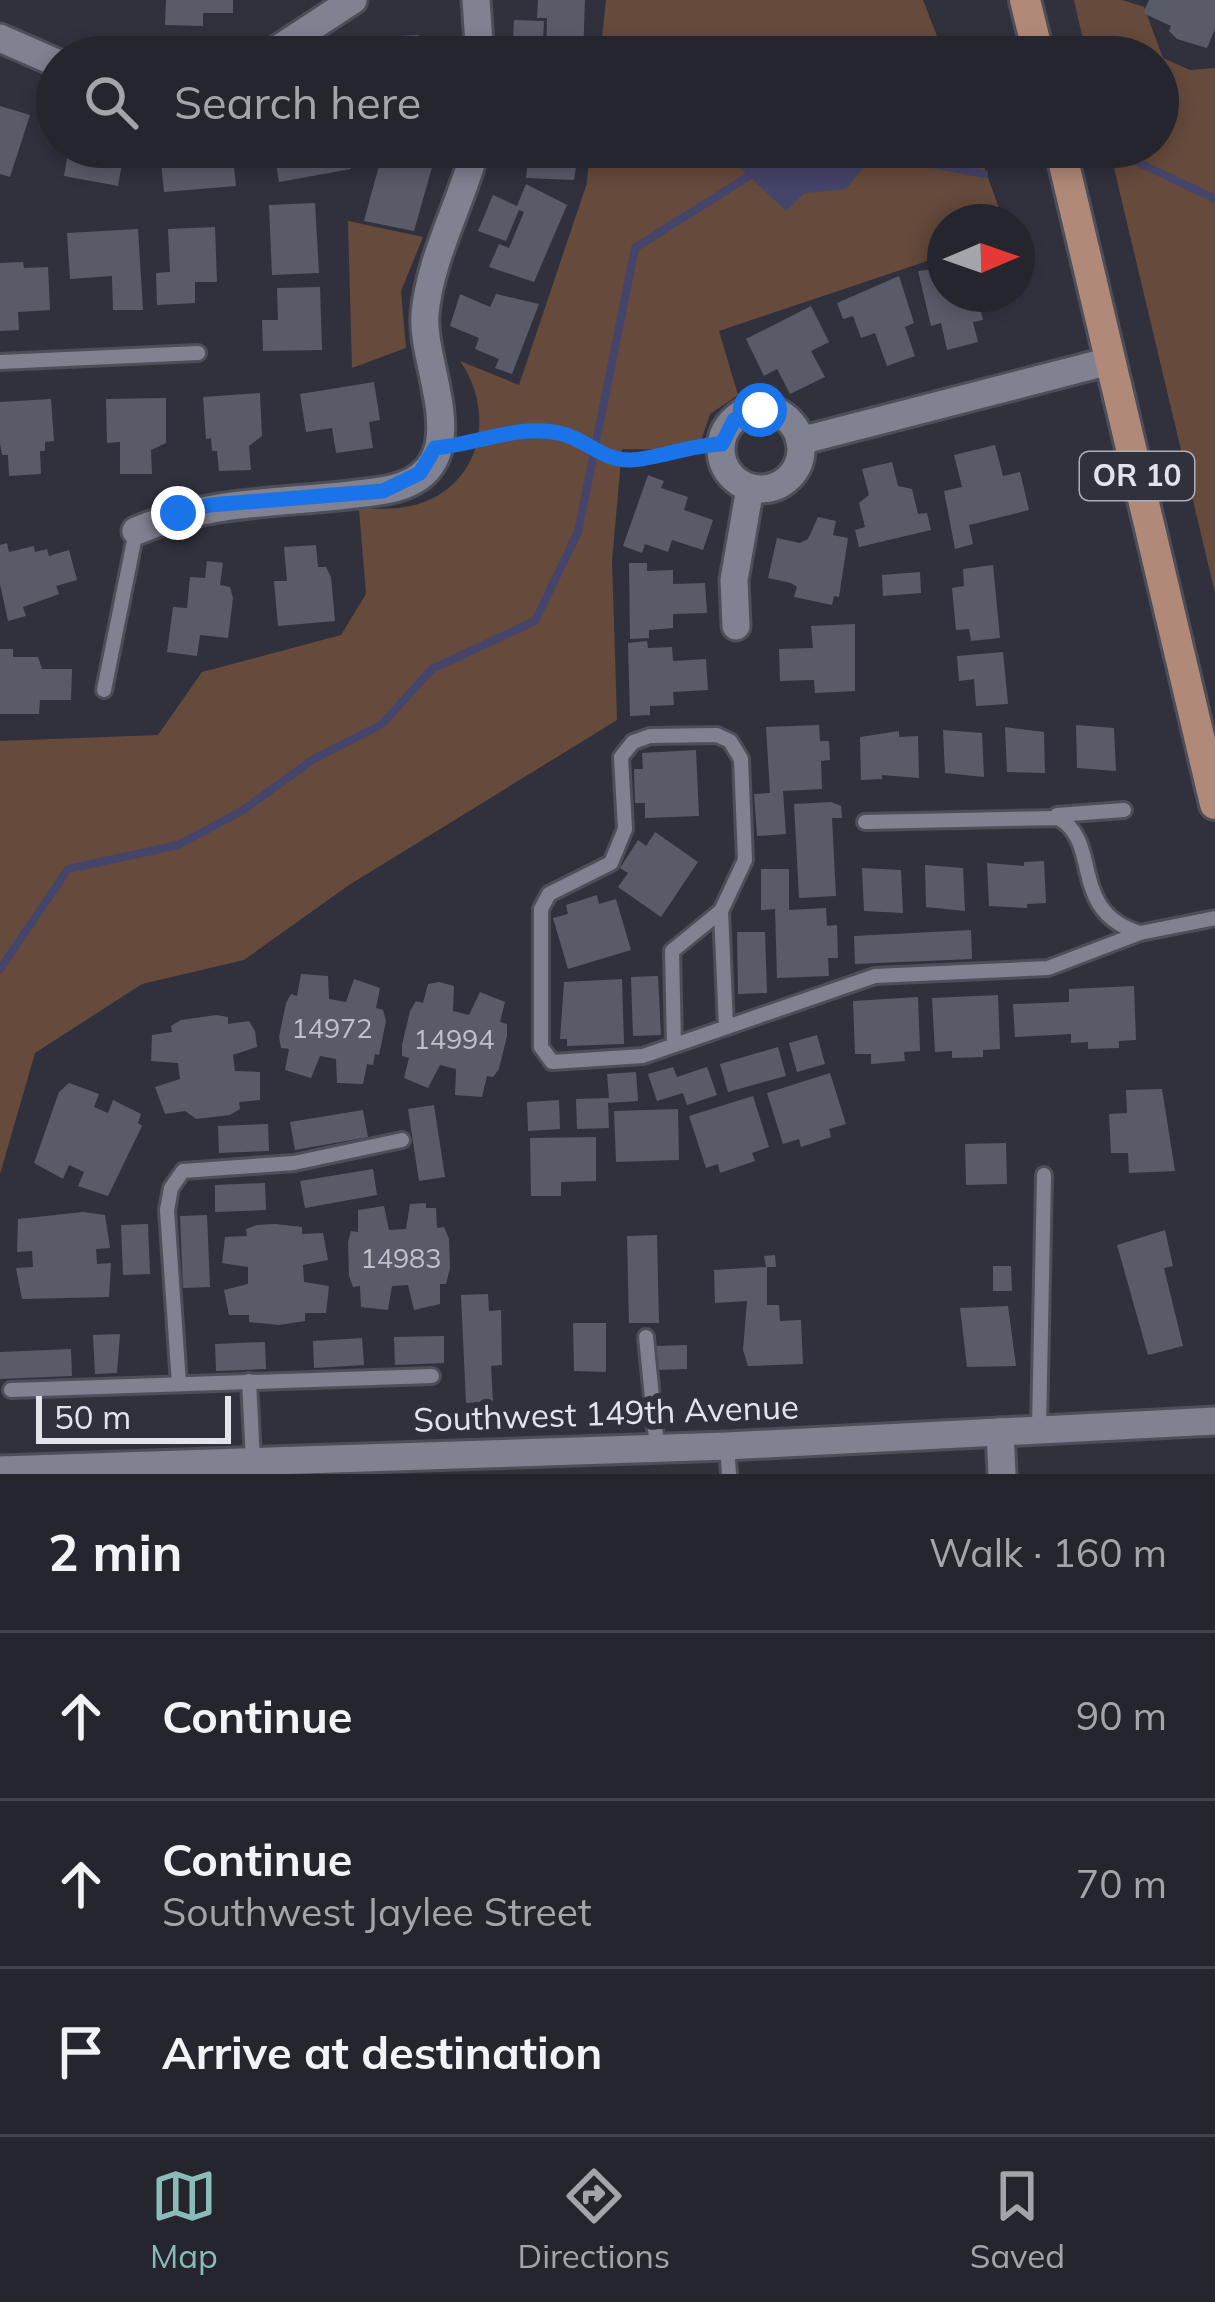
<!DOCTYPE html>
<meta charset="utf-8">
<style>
:root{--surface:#25252e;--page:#2d2d36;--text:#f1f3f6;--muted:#a3a5aa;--line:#42424a;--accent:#8bbbb9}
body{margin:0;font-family:Mulish,sans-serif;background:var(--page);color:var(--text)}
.compass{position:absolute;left:927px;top:204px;width:108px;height:108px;border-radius:50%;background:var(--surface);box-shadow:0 6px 18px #0003;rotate:88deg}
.scale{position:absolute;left:36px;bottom:30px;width:195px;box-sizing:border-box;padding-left:12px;border:6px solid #e2e3eb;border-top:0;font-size:33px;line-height:42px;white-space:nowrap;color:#e2e3eb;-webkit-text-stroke:9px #31313e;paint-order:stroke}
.stop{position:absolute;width:36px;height:36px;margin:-27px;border:9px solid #1a73e8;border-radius:50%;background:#fff}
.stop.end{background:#1a73e8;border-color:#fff;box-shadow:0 3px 12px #0008}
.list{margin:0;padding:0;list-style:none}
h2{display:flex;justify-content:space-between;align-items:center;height:156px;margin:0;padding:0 48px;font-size:51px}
h2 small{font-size:39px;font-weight:400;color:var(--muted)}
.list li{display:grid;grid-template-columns:78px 1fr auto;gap:36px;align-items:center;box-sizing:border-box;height:168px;padding:0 48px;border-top:3px solid var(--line)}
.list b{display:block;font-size:45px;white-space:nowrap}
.list p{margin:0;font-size:39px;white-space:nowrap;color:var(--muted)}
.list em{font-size:39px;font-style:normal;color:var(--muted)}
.icon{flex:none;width:66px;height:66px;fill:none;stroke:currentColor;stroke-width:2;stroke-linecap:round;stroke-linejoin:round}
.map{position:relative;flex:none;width:1215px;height:1474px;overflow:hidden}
.search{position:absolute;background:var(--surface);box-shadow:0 6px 18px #0003;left:36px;right:36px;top:36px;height:132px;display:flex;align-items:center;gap:30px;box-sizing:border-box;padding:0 42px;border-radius:66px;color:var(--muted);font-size:45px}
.sheet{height:660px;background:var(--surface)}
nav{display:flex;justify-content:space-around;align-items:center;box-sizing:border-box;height:168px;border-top:3px solid var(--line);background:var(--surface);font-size:33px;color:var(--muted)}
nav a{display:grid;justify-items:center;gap:6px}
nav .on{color:var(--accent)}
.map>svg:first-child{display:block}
</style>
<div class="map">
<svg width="1215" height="1474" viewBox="0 0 1215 1474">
<rect width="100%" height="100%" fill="#31313e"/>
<g fill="#664b3c">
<path d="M606,0H923L945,57H600Z"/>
<path d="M1074,0H1122L1144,7L1163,58L1190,70L1215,68V593L1109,147H1158V57H1087Z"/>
<path d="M590,147H977L1004,222H945V255L719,331L738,395L710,414L698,450L622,449L612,561L617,720L349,885L244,960L142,984L35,1053L0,1174V741L158,735L202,672L341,635L366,594L359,509C381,509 403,510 424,502C484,479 494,409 460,361L519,385L587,183Z"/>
<path d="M348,221L423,237L401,291L406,348L352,368Z"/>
</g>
<path fill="#45446a" d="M718,147H874L876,151L846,189L805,193L786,211Z"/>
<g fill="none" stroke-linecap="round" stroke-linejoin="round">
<g stroke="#45446a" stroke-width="8">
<path d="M866,151L984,174"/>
<path d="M1135,161L1215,199"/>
<path d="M0,969L68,869L178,845L242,811L312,760L382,724L432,669L535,621L578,532L635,248L752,174"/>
</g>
</g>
<g fill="#5a5b69">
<path d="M166,0H233V13H203V26L165,25Z"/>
<path d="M538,0H585L583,57H546L547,18H537Z"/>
<path d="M1149,0H1215V29L1207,48L1177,39L1169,31L1171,26L1143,13Z"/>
<path d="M514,20L544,21L542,57H512Z"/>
<path d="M419,35L420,57H380L379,37Z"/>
<path d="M0,106L30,115L10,177L0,174Z"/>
<path d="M69,147H125L118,186L64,176Z"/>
<path d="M174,147H232L236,186L164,192L160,153L174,152Z"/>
<path d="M273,147H346L351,169L279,182Z"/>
<path d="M384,147H416L435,157L414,231L364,221Z"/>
<path d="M541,147H579L574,180L526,178L529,152L540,154Z"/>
<path d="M526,184L567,205L534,282L489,267L499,244L509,248L524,212L519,210L506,241L478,231L493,195L517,206Z"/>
<path d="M315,203L319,273L272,275L269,205Z"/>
<path d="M215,227L217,282H195V303L157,305L156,273L170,272L168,229Z"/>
<path d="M138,229L143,310H113L112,276L70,279L67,233Z"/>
<path d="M23,262L24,268L48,267L50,310L18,312L19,330L0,331V263Z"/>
<path d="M945,268V294H977L983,320L973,322L978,342L947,350L941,323L931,326L918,271Z"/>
<path d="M899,276L914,323L905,327L915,356L887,366L875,333L861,338L853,316L843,319L837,303Z"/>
<path d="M320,287L322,350L263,351L262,320H278L277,288Z"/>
<path d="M460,294L490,307L496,294L539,304L512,374L495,368L499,359L475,349L479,338L450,326Z"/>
<path d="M811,306L829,342L811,351L825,377L790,394L777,369L764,376L746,339Z"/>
<path d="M374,382L380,420L369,422L373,448L336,453L332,428L306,432L300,394Z"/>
<path d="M260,393L262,436L249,446L251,470L219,471L217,451H212L211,438L206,439L203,397Z"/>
<path d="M166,398V443L151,450L152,474H120V442L107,443L106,399Z"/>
<path d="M51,399L54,441L45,442V451H40L41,474L9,476L8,455H2L0,443V402Z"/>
<path d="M995,445L1003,476L1020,472L1029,510L969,525L973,544L955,549L944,491L962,487L954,455Z"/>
<path d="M892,462L898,486L912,489L918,514L927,513L931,530L859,547L855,530L865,527L859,503L869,495L862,469Z"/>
<path d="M648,475L664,481L661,488L688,497L684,510L713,520L703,550L672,540L668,552L645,544L642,553L623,546Z"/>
<path d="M818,517L836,521L833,535L848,538L839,597L834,596L832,605L794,597L797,587L791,583L768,578L777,538L800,543L808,539Z"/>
<path d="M7,543L9,552L34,546L35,552L47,549L49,556L69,550L77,580L56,586L59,594L23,607L26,616L8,621L0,584V545Z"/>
<path d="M316,545L318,567H326L331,577L335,621L278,626L274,581H287L284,547Z"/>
<path d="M207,561L223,563L220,585L230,587L233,598L228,638L200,635L197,656L167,652L173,607L187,608L190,577L205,578Z"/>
<path d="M629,563H647V571L673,570V584L705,583L707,613L673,614V628L649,630V638L630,639Z"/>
<path d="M993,565L1000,638L971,641L969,629L956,630L952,588L964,586L963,569Z"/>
<path d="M920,572L921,593L883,596L882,575Z"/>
<path d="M855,624V691L815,693L814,680L780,681L779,649L813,648L811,626Z"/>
<path d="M647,641L648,648L672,647L673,661L706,659L708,690L673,692L674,705L650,706V715L630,716L628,643Z"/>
<path d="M0,649H13V657H38L42,669H72L71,700H40L39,714H0Z"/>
<path d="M1003,652L1008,704L976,706L974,679L959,681L957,656Z"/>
<path d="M819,725L820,741H829L830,760L821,761L822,789L783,791L786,834L757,836L754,794L770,793L766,727Z"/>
<path d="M1076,725L1114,728L1116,771L1077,768Z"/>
<path d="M1005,727L1044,732L1045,773L1007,772Z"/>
<path d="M943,730L982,733L984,777L945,773Z"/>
<path d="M899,731V737L918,736L919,778L882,775V779L861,780L860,737Z"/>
<path d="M696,750L699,816L645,818V803H635L634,769H643L642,753Z"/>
<path d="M831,802L841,806L842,818H832L836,896L799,898L794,804Z"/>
<path d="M655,832L698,862L661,917L618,887L628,873L620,868L638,840L646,846Z"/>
<path d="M1044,861L1046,903L1027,904V908L989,906L987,863L1024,866V862Z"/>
<path d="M925,865L963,868L965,911L926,907Z"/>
<path d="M862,868L901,870L903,913L864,911Z"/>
<path d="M761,869H789V910L826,908L827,926L837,925L838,958H828L829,976L777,978L775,909L761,910Z"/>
<path d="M597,895L599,904L616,899L631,950L568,969L553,918L568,914L566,905Z"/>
<path d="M971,930L972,959L855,964L854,936Z"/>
<path d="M737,932H765L767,993L738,994Z"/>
<path d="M301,974L328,976L329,999L346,1002L354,979L380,988L376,1008L383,1010L386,1021L379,1055L375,1054L373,1065L367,1064L363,1084L337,1083L336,1059L320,1056L311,1078L285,1070L289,1049L281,1048L279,1037L286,1003L291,994L297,996Z"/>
<path d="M658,976L661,1035L633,1036L631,977Z"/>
<path d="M622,979L624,1044L567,1046V1039H560L564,982Z"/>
<path d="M439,982L454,986L453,1011L469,1015L480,992L505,1002L500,1022L507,1024V1036L499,1069L493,1077L487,1076L482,1097L455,1095L456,1069L440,1065L428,1088L404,1078L409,1058L402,1056V1045L410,1011L416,1001L423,1003L428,984Z"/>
<path d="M1134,986L1136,1040L1119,1041V1048L1088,1049V1042L1071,1043V1034L1015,1037L1013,1004L1069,1002V989Z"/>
<path d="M998,995L1000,1049L983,1050V1057L952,1058V1051L935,1052L932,998Z"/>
<path d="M918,997L920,1051L904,1052L905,1061L871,1064V1054H855L853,1001Z"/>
<path d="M216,1015L228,1017V1024L249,1021L255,1031L257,1047L233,1055L235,1071L260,1072V1100L239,1102L240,1109L230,1115L196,1119L185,1111L165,1114L155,1087L180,1079L178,1063L151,1061L152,1035L172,1032L171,1026L181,1020Z"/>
<path d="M817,1035L825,1064L797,1072L789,1043Z"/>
<path d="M778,1047L786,1076L728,1092L720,1064Z"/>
<path d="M673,1067L677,1077L707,1067L717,1095L687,1105L683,1093L657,1101L648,1074Z"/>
<path d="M636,1072L638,1101L608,1103L609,1128L577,1129L576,1099L609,1098L607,1074Z"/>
<path d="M830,1073L846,1124L829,1129L831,1137L801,1147L799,1139L783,1144L767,1093Z"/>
<path d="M69,1083L99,1094L94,1107L108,1113L113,1100L141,1114L138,1123L142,1126L108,1196L78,1186L84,1172L69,1165L63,1179L34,1163L59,1092Z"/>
<path d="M1162,1089L1175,1171L1129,1173L1128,1153H1111L1109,1114L1127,1113L1126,1090Z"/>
<path d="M753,1096L769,1147L752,1153L755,1161L720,1173L718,1164L706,1168L689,1116Z"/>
<path d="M559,1100L560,1129L528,1131L527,1102Z"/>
<path d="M434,1105L445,1177L419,1181L408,1109Z"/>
<path d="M678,1109L679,1160L616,1162L614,1111Z"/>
<path d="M363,1110L368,1137L295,1150L290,1122Z"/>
<path d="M268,1124L269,1151L219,1153L218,1126Z"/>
<path d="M596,1137V1181L561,1182V1196H531L530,1138Z"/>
<path d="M1006,1143L1007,1184L966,1185L965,1144Z"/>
<path d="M373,1169L377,1195L305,1208L300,1181Z"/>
<path d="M265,1183L266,1210L215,1212V1185Z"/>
<path d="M426,1203V1208H436L437,1228L444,1227L449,1239L450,1268L446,1284H440V1304L414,1310L408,1285L392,1286L388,1310L361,1307L360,1286L353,1287L349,1276L348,1242L351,1231L358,1232V1210L384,1206L389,1230L406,1229L410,1204Z"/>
<path d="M83,1212L105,1215L110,1248L96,1249L97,1264L111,1263L109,1297L22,1299L16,1268L33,1267L32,1251L17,1252L18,1219Z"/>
<path d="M207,1215L210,1287L183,1288L180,1216Z"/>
<path d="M148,1224L150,1274L123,1275L121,1225Z"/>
<path d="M275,1224L302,1227V1234L323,1233L328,1260L303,1265L304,1282L329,1286L326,1313H305V1321L279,1325L249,1322V1315H229L224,1290L248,1284V1267L222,1263L225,1237L247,1236L246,1229L257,1225Z"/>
<path d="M1165,1230L1173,1266L1164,1268L1183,1346L1148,1355L1117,1245Z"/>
<path d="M657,1235L659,1323H629L627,1236Z"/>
<path d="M775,1255L776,1267H767V1305H779L780,1321L801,1320L803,1364L748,1366L743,1350L747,1301L715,1303L714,1270L766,1267L764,1256Z"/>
<path d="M993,1266H1011L1012,1291H993Z"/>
<path d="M488,1294L489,1311L501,1310L502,1365L491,1366L493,1402L466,1403L461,1295Z"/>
<path d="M1008,1306L1016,1366L967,1367L960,1308Z"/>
<path d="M573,1323H606V1372L574,1371Z"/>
<path d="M120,1334L117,1373L95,1374L93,1335Z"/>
<path d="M444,1336V1363L395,1365L394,1337Z"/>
<path d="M362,1338L364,1365L314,1368L313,1341Z"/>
<path d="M265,1342L266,1369L216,1371L215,1344Z"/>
<path d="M687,1345V1369L656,1370L655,1346Z"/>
<path d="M71,1349L72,1376L0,1379V1352Z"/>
</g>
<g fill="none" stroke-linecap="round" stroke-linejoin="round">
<g stroke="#4d4e58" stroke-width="20">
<g id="lane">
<path d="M0,362L198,353"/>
<path d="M104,690L136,531"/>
<path d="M1057,815L1124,810"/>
<path d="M865,822L1058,818C1103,842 1067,911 1140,933"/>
<path d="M726,1027L721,911L745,860L741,759L730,741L717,735L650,736L633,742L621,757L625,829L611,863L549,894L541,909V1047L552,1062L643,1056L875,976L1048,968L1140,933L1215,918"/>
<path d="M674,1045L672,951L721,911"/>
<path d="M646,1337L657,1448"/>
<path d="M249,1381L253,1460"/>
<path d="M179,1384L167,1210L171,1188L183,1171L294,1163L402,1140"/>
<path d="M11,1390L432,1376"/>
<path d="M1039,1430L1044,1175"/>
<path d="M727,1446L729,1474"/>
</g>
</g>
<g stroke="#4d4e58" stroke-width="33">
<g id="street">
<path d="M476,0L480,57"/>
<path d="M0,38L57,63"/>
<path d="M266,57L353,0"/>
<circle cx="761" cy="449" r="40"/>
<path d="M800,441L1110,361"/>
<path d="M136,531C216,497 296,504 380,491C486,476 420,369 425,314C430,257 462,202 476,147"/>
<path d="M736,626L734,580L750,488"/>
<path d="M1000,1432L1002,1474"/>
<path d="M0,1470L727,1446L1215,1421"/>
</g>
</g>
<g stroke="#4d4e58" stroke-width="36">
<g id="primary">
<path d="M1025,0L1039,57"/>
<path d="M1060,147L1215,804"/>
</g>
</g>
<path stroke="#7c7c87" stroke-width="4.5" stroke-dasharray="6 9" stroke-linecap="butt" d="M468,443L541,431L579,440L606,456L639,460L685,445L722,444"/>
<use href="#lane" stroke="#818291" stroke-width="14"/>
<use href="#street" stroke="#818291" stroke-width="27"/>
<use href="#primary" stroke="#b18978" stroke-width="30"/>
</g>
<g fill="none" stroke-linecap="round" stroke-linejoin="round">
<path stroke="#1a73e8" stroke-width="15" d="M178,513L210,505L383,491L420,473L435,448C478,444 519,423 563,434C588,441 604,461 631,460C657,459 689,445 722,444L734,420L760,410"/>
</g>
<g text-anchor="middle" stroke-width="12" stroke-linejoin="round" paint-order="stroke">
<g font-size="27" fill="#c0c1ca">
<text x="332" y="1038">14972</text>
<text x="454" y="1049">14994</text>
<text x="401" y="1268">14983</text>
</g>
<rect fill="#31313e" stroke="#adaeb7" stroke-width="3" x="1080" y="452" width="114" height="48" rx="9"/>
<g font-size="30" font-weight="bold" fill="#e2e3eb">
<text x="1137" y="486">OR 10</text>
</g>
<g font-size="33" fill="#e2e3eb" stroke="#31313e">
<text transform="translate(606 1413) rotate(-2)" y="12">Southwest 149th Avenue</text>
</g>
</g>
</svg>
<svg class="compass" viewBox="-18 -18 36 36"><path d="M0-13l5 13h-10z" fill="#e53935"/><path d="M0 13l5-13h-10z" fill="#a3a5aa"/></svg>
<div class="scale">50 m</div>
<div class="stop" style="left:760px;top:410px"></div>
<div class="stop end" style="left:178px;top:513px"></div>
<div class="search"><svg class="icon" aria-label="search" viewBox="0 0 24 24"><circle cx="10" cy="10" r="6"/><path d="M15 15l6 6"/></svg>Search here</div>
</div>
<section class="sheet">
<h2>2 min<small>Walk · 160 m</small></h2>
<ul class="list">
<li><svg class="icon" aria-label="ahead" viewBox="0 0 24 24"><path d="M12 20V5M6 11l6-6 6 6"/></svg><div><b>Continue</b></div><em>90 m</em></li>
<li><svg class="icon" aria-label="ahead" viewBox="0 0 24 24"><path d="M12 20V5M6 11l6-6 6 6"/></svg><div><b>Continue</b><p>Southwest Jaylee Street</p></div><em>70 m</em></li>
<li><svg class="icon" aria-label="arrive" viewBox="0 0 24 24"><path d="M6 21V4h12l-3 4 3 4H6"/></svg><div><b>Arrive at destination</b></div></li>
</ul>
</section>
<nav>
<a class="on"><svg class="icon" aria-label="map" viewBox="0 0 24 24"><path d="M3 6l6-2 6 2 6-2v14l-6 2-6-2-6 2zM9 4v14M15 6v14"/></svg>Map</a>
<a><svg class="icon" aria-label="directions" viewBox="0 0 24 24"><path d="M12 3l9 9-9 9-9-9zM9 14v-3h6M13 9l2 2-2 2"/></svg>Directions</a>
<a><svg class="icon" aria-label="saved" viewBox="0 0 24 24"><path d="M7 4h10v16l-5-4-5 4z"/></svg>Saved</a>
</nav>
